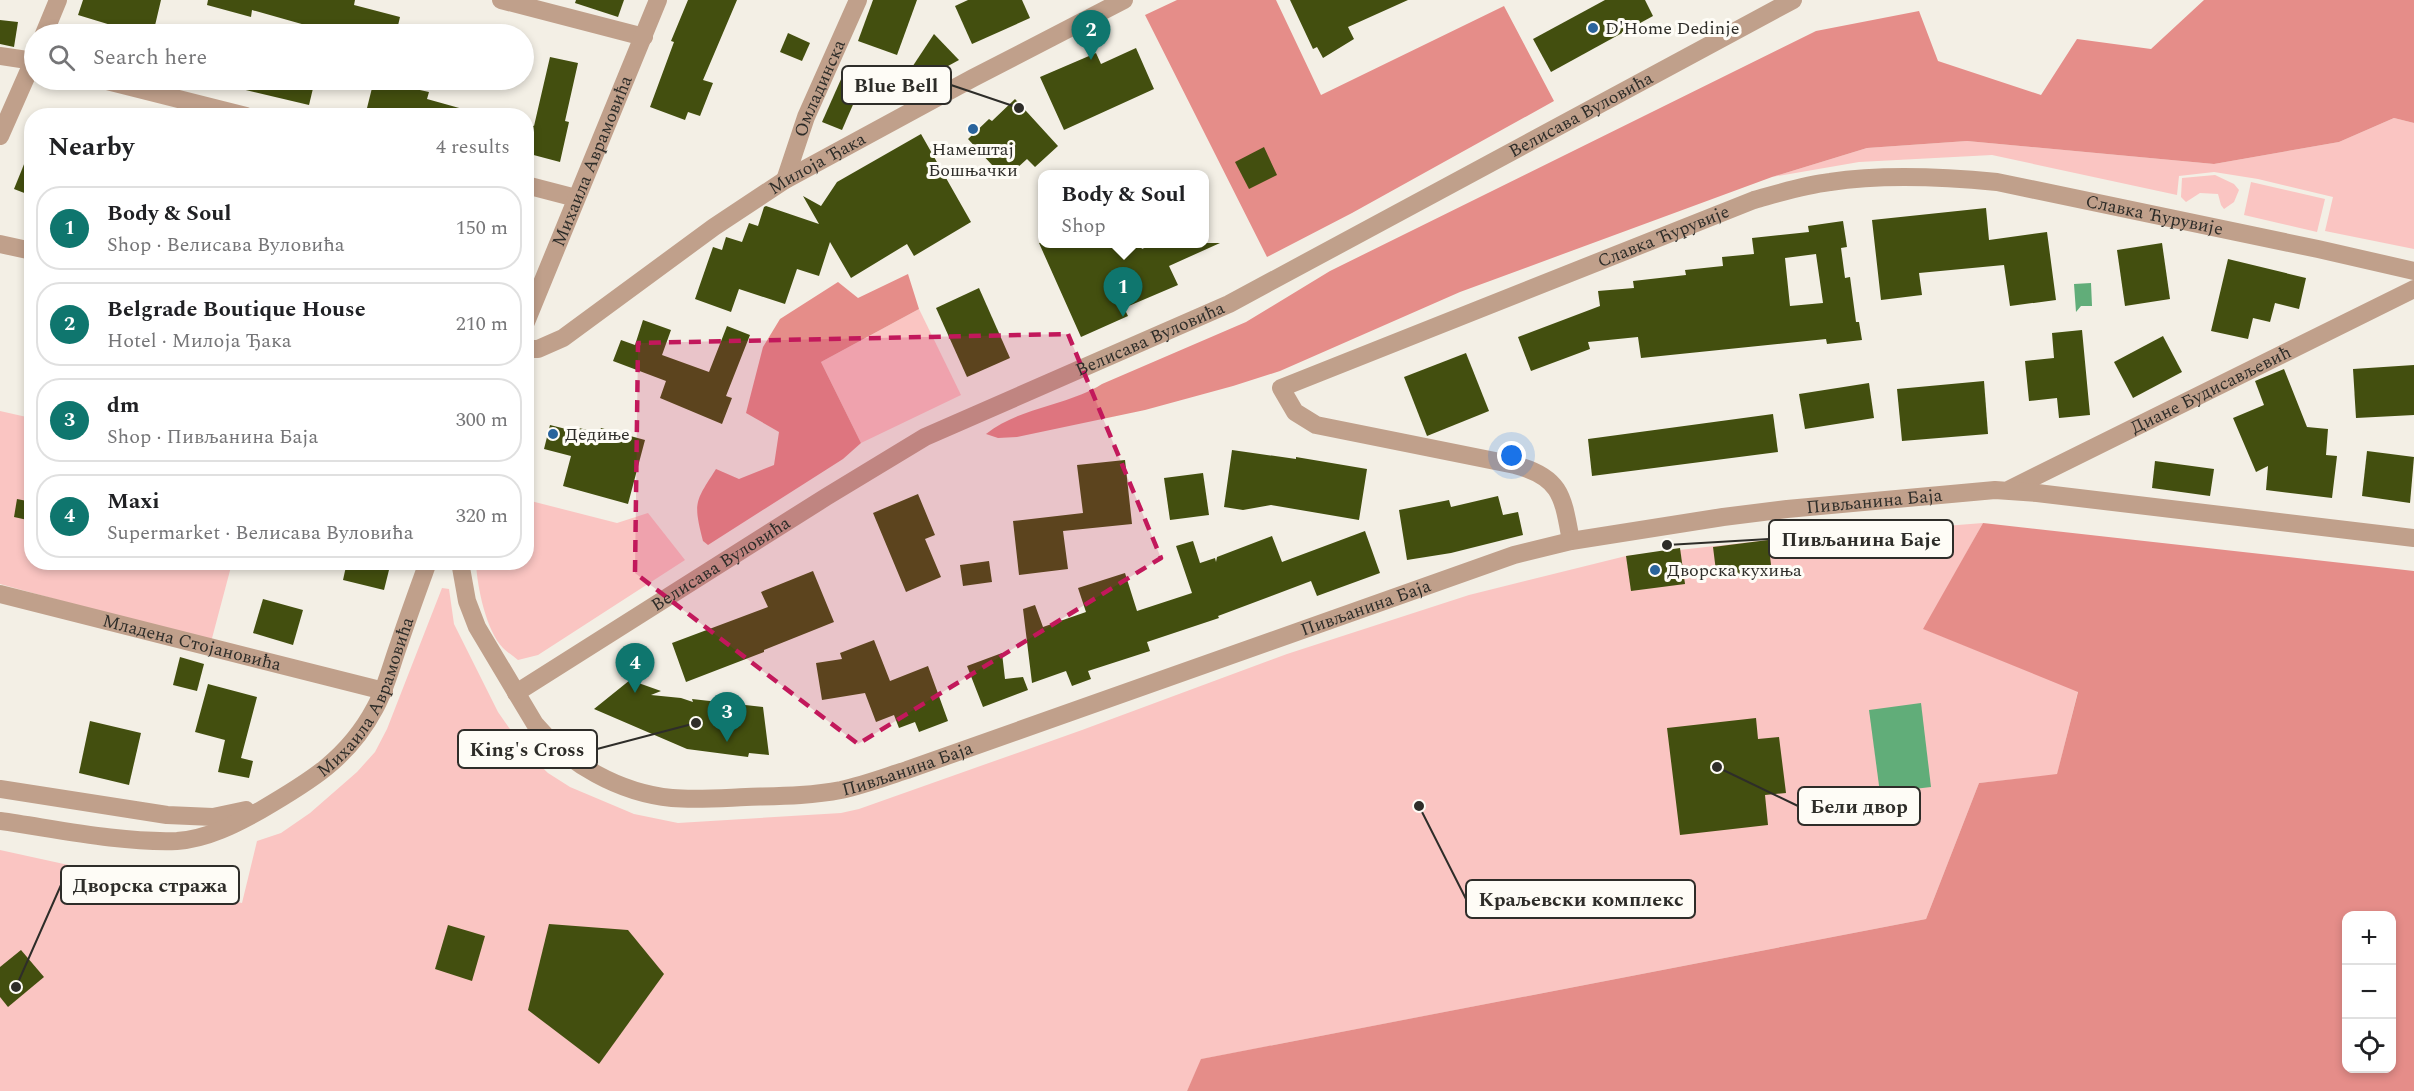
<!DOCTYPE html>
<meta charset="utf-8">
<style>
:root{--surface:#fff;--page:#f2f2f2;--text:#202124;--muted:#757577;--line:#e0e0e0;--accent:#0f766e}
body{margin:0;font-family:Spectral,serif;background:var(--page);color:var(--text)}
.controls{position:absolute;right:18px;bottom:18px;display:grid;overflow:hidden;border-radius:12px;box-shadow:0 3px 9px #0003}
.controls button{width:54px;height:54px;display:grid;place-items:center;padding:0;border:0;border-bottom:2px solid var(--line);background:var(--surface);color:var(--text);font:30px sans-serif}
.you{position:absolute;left:1512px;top:456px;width:21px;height:21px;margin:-15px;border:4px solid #fff;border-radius:50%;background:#1a73e8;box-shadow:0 0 0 9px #1a73e833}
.badge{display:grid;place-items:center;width:39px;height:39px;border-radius:50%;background:var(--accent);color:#fff;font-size:20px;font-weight:700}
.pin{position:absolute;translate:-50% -50px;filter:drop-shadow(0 2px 3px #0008)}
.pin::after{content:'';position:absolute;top:32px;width:21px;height:18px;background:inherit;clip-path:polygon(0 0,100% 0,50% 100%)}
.popup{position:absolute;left:1038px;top:170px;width:171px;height:78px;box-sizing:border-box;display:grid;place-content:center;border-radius:12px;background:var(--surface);filter:drop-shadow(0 2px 4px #0005);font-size:20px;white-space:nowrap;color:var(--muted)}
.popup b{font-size:22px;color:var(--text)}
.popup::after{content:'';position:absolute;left:50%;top:100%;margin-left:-12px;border:12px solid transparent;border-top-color:var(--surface)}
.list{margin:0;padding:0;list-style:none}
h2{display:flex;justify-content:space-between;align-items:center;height:78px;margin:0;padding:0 24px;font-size:26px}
h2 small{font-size:20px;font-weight:400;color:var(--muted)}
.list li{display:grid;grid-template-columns:39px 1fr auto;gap:18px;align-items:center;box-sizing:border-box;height:84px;margin:0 12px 12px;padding:0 12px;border:2px solid var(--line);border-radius:24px}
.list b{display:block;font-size:22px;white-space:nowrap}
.list p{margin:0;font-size:20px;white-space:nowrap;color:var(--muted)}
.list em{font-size:20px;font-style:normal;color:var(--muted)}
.icon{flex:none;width:33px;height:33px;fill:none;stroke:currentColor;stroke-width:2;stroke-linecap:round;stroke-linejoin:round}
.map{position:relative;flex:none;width:2414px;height:1091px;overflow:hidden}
.search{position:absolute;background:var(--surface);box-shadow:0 3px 9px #0003;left:24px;top:24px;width:510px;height:66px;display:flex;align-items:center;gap:15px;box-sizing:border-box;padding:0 21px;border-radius:33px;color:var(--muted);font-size:22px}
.panel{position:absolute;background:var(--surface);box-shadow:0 3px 9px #0003;left:24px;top:108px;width:510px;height:462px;border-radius:24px}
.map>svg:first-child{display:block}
</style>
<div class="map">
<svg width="2414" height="1091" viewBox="0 0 2414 1091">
<rect width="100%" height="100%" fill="#f3efe5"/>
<g fill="#fac5c2">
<path d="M2394,118L2414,123V249L2325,231L2333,197L2258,179L2214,172L2179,176L2177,195L1992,155L1859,162L1772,177L1867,148L1967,141L2214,164L2339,142Z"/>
<path d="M2215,175L2234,184L2239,190L2234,202L2224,209L2221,205L2218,194L2200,193L2186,202L2181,197L2182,178Z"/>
<path d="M2251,182L2325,199L2317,232L2244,215Z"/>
<path d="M919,309L961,395L861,443L821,362Z"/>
<path d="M0,411L31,418L32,562L232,563L211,642L0,584Z"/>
<path d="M527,500L617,523L648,513L685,560L538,655L518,660C513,656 507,652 503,648C486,631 477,586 476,563L526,562Z"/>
<path d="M1983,523L1924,629L2078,691L2057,775L1979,783L1926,919L1202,1059L1187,1091H0V850L242,903L257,841L281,833L310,813L357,772L375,752L387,729L442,588L449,589L454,624L498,712L526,752L548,773L570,787L634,814L678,823L841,813L859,809L1082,730L1287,654L1469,595L1626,556L1768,540Z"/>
</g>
<g fill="#e58d89" fill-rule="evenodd">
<path d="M1177,0H1276L1321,95L1504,6L1554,101L1352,213L1267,257L1145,15Z"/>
<path d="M2204,0H2414V123L2394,118L2339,142L2214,164L1967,141L1867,148L1772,177L1460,292L1280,371L1233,386L1145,410L1017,437L998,438L986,434C1020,407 1067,406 1102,384L1246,322L1330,271L1816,31L1919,11L1938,61L2041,95L2077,39L2151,49Z"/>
<path d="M908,274L919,309L821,362L861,443L843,459L708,545L703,541C693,502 695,502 716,469L739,479L774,465L779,432L746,413L763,347L780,319L838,282L858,298Z"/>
<path d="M1983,523L2414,571V1091H1187L1201,1059L1926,919L1979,783L2057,774L2078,692L1923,629ZM2346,916H2392V1068H2346Z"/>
</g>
<g fill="#61ad79">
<path d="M2091,283L2092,306H2081L2076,312L2074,284Z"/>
<path d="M1921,703L1931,787L1880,793L1869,710Z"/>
</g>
<g fill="#434f0f" fill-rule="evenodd">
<path d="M83,0H161L153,34H122L124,29L78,15Z"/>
<path d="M208,0H355L354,5L400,17L396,34H337L252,10L251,17L207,5Z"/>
<path d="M576,0H624L618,17L575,3Z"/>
<path d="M688,0H737L703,80L713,83L700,116L688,112L685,120L650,107L674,42L671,41Z"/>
<path d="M873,0H917L897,55L858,41Z"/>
<path d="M968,0H1022L1030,18L972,44L955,6Z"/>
<path d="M1290,0H1408L1348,27L1354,39L1323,58L1317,47L1313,49Z"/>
<path d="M1605,0H1645L1653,16L1551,72L1533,39Z"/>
<path d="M0,20L18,22L14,47L0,44Z"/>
<path d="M788,33L810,43L802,61L780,52Z"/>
<path d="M934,34L959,60L893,96Z"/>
<path d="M1136,48L1154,89L1064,130L1040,77L1096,53L1101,64Z"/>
<path d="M550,57L578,63L565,121L569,122L560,162L526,153V124L534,126Z"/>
<path d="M846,68L865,77L842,130L822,122Z"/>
<path d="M226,80H315L309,105L225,85Z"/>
<path d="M374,80L429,92L427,99L470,111V116H365Z"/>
<path d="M1015,99L1058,146L1035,167L1027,159L1005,179L968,139L989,119L992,121Z"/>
<path d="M921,134L971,222L914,256L907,244L851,278L830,242L819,276L797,269L785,304L739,289L731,312L695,299L713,247L722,250L726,237L742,242L749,223L758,226L764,207L766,206L819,224L803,196L821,206L837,182Z"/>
<path d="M31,147H32V196L14,189Z"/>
<path d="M1264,147L1277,175L1249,189L1235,162Z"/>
<path d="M1986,208L1989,240L2047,232L2056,300L2010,306L2004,265L1919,273L1922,295L1881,300L1872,220Z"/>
<path d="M1843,221L1847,247L1841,248L1845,278L1850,277L1856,322H1859L1862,340L1827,344L1826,339L1641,358L1638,337L1588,342L1590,349L1531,371L1518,337L1600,306L1598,291L1634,288L1633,281L1686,275L1685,270L1723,266L1722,257L1754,254L1752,238L1809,232L1808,226ZM1816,254L1823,303L1790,306L1785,258Z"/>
<path d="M1039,243H1139L1142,249L1156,243H1220L1169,266L1178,285L1124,308L1128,316L1081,337Z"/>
<path d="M2162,243L2170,299L2125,306L2117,250Z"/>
<path d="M2228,259L2306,278L2299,309L2275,303L2270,322L2253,318L2248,339L2211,331Z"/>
<path d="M979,288L1010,358L967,377L936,308Z"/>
<path d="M643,320L671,330L662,355L709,372L727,326L750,335L726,396L732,398L722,424L660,398L666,381L613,361L621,340L635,345Z"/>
<path d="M2082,330L2090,415L2059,418L2057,398L2029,401L2025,361L2054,358L2052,333Z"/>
<path d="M2163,336L2182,372L2133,398L2114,362Z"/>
<path d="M1466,353L1489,411L1427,436L1404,377Z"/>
<path d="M2414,365V415L2356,418L2353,369Z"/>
<path d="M2284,369L2307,427L2328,429L2326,455L2337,456L2332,498L2266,490L2268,466L2256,472L2233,418L2264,405L2255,381Z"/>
<path d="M1984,381L1988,434L1902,441L1897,389Z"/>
<path d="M1869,383L1874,418L1805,429L1799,394Z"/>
<path d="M1773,414L1778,452L1592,476L1588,439Z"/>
<path d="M550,425L574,431L575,427L599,433L601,428L645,440L628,504L563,486L571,456L544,449Z"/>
<path d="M1232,450L1296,459V457L1367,469L1359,520L1271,505L1243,510L1224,507Z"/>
<path d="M2367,451L2414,457L2410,503L2362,496Z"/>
<path d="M1125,460L1132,524L1063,531L1068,569L1019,575L1013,521L1083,513L1077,465Z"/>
<path d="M2155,461L2214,469L2210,496L2152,488Z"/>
<path d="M1203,473L1209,515L1170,520L1164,478Z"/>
<path d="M918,494L935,535L925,539L941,577L906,592L873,513Z"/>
<path d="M1498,496L1503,515L1518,512L1523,535L1451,553L1407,560L1399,510L1449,500L1451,507Z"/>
<path d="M17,499L32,502V521L14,517Z"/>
<path d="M1365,531L1380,573L1317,596L1311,581L1218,616L1219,618L1147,642L1150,651L1088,671L1091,679L1072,686L1066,671L1032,683L1023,609L1035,605L1043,627L1086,612L1078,588L1125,573L1137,611L1192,593L1176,546L1193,541L1200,563L1215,558L1216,562L1217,557L1272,536L1282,562Z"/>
<path d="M1768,540L1772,573L1717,579L1713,547Z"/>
<path d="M1680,548L1685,584L1631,591L1626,556Z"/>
<path d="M989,561L992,582L963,586L960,565Z"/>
<path d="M347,562H374L390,566L384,590L343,580Z"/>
<path d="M813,571L834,622L764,650V652L686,682L672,643L768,607L761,592Z"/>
<path d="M263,599L303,610L293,645L253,633Z"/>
<path d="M874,640L890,681L928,666L948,721L919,732L915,722L899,728L894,715L876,722L865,693L822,700L816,663L842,659L840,653Z"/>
<path d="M1002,653L1005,679L1023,677L1028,690L983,707L967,666Z"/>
<path d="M180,657L204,664L197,691L173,685Z"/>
<path d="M630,680L661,691L651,695L681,698L693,702L692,699L763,707L769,755L749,753L748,757L687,749L594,709Z"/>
<path d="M208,684L257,697L241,758L253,761L249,778L218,772L225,740L195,732Z"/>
<path d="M1756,718L1758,739L1779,737L1786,793L1765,795L1768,825L1680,835L1667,728Z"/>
<path d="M90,721L141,733L129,785L79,773Z"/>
<path d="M549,924L628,930L664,974L599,1064L528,1010Z"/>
<path d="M448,925L485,936L472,981L435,969Z"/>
<path d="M21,950L44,977L8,1007L0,997V967Z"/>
</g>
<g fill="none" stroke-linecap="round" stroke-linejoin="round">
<g stroke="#c0a08b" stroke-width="18">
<path d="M501,0L644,37"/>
<path d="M44,34L58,0"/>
<path d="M0,56L34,61"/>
<path d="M103,80L246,116"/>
<path d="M0,136L34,59"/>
<path id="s1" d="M785,180L806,117L858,0"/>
<path d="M526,185L576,198"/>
<path d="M0,244L32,251"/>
<path id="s2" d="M526,322L658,0"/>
<path id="s3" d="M526,349H538L563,338L714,227L785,180L973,78L1124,0"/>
<path id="s4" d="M2010,489L2414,289"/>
<path id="s5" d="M1571,541C1563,498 1562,477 1515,465L1316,425L1295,412L1281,388L1754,200C1779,193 1804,185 1830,182C1883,174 1945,177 1997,182L2318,249L2414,271"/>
<path id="s6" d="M460,562L467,601L477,627L535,724C568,764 620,793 672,798C697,800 722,798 746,797C777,796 810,796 841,790C864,785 885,777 907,770L1514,555L1571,541L1723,517L1787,509L1995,490L2037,493L2414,538"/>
<path id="s7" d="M0,594L384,691"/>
<path id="s8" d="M516,693L826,497L925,437L1229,304L1793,0"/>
<path d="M0,789L167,815L213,817L246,810"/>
<path id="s9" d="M0,821C56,829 121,843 177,841C207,839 236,824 261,810C309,782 348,759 375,708C386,688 391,666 399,644C408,617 418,590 428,562"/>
</g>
</g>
<path fill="#c2185b" fill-opacity="0.2" stroke="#c2185b" stroke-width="4.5" stroke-dasharray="12 8" stroke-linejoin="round" d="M1068,334L1161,558L858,744L635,573L638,343Z"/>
<g fill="#2a649c" stroke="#fefcf6" stroke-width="2">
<circle cx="1593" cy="28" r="6"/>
<circle cx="973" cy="129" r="6"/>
<circle cx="553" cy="434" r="6"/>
<circle cx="1655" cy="570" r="6"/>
</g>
<g text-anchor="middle" stroke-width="6" stroke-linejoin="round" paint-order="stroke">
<g font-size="18" fill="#2e2d29" stroke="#fefcf6" text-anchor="start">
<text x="1605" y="34">D'Home Dedinje</text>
<text x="973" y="155" text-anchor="middle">Намештај<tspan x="973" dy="21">Бошњачки</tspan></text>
<text x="565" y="440">Дедиње</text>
<text x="1667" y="576">Дворска кухиња</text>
</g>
<g font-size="18" fill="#2e2d29" stroke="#fefcf6">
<text dy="6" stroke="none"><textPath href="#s1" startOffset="98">Омладинска</textPath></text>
<text dy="6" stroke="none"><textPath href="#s8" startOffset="1214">Велисава Вуловића</textPath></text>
<text dy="6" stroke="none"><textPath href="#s2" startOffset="174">Михаила Аврамовића</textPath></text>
<text dy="6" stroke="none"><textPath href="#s3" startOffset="348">Милоја Ђака</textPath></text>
<text dy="6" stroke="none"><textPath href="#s5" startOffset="1274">Славка Ћурувије</textPath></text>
<text dy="6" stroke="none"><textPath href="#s5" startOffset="770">Славка Ћурувије</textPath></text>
<text dy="6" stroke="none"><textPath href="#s8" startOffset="728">Велисава Вуловића</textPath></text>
<text dy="6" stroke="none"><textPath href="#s4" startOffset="224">Диане Будисављевић</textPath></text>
<text dy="6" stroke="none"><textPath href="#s6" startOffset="1587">Пивљанина Баја</textPath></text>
<text dy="6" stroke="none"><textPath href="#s8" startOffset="242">Велисава Вуловића</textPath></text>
<text dy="6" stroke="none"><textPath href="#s6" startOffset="1065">Пивљанина Баја</textPath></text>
<text dy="6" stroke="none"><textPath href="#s7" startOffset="198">Младена Стојановића</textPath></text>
<text dy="6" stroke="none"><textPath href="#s9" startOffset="429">Михаила Аврамовића</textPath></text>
<text dy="6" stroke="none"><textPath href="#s6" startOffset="579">Пивљанина Баја</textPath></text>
</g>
</g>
<path fill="none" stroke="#2e2d29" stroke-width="2" d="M1019 108L951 85M1667 545L1769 539M696 723L597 749M1717 767L1798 806M16 987L61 885M1419 806L1466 899"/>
<g fill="#2e2d29" stroke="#fefcf6" stroke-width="2">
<circle cx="1019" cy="108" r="6"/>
<circle cx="1667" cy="545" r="6"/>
<circle cx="696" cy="723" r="6"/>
<circle cx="1717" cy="767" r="6"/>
<circle cx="16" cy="987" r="6"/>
<circle cx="1419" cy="806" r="6"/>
</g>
<g fill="#fefcf6" stroke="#2e2d29" stroke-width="2">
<rect x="842" y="66" width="109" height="38" rx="6"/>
<rect x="1769" y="520" width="184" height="38" rx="6"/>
<rect x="458" y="730" width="139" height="38" rx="6"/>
<rect x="1798" y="787" width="122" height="38" rx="6"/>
<rect x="61" y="866" width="178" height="38" rx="6"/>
<rect x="1466" y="880" width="229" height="38" rx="6"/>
</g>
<g font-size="20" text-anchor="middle" font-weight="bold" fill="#2e2d29">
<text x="896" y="92">Blue Bell</text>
<text x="1861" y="546">Пивљанина Баје</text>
<text x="527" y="756">King's Cross</text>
<text x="1859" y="813">Бели двор</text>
<text x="150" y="892">Дворска стража</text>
<text x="1581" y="906">Краљевски комплекс</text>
</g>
</svg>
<div class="controls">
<button>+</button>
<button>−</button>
<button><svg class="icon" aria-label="locate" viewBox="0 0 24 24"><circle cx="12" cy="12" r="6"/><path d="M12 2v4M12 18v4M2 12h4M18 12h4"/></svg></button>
</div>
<div class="you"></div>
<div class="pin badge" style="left:1123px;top:317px">1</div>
<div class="popup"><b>Body &amp; Soul</b>Shop</div>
<div class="pin badge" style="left:1091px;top:60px">2</div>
<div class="pin badge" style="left:727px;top:742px">3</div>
<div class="pin badge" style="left:635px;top:693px">4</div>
<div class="search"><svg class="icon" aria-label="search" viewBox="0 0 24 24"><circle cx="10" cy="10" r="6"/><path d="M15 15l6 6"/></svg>Search here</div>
<section class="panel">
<h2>Nearby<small>4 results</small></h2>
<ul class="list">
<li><span class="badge">1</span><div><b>Body &amp; Soul</b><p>Shop · Велисава Вуловића</p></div><em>150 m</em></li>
<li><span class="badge">2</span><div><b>Belgrade Boutique House</b><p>Hotel · Милоја Ђака</p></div><em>210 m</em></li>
<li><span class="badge">3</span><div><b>dm</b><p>Shop · Пивљанина Баја</p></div><em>300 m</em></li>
<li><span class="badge">4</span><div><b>Maxi</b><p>Supermarket · Велисава Вуловића</p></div><em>320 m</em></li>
</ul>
</section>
</div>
